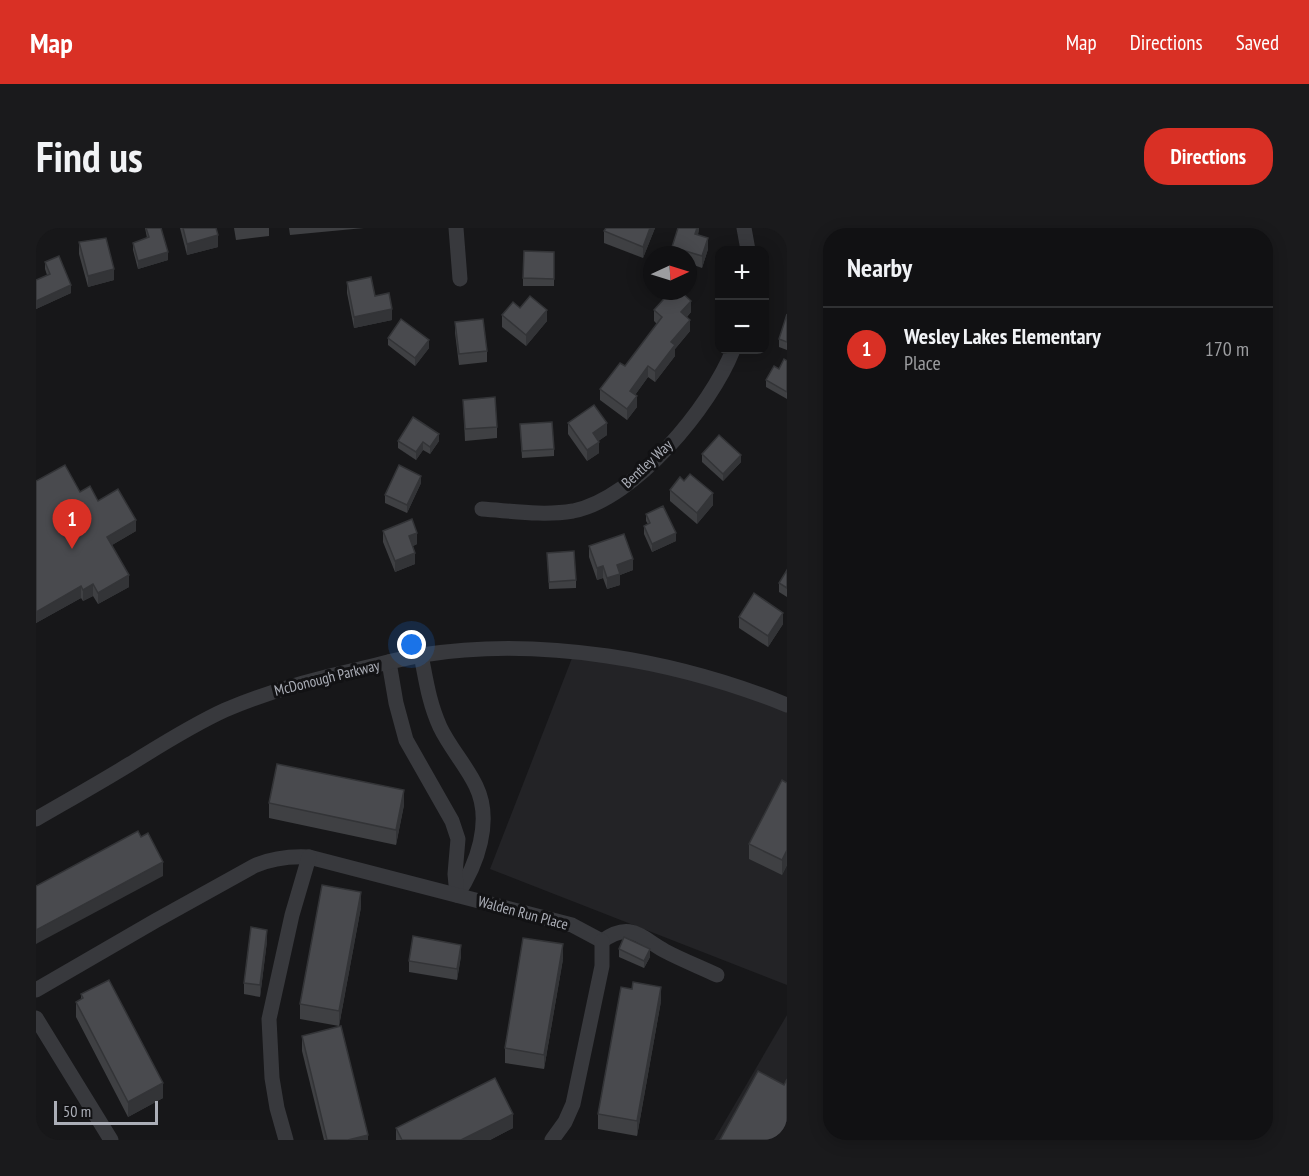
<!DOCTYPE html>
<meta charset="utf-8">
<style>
:root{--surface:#111113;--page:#1a1a1c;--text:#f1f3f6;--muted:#9c9da0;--line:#303133;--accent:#d93025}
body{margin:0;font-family:"PT Sans Narrow",sans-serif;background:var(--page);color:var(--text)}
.controls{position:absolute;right:18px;top:18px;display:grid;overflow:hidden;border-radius:12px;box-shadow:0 3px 15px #0003}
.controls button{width:54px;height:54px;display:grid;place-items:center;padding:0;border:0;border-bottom:2px solid var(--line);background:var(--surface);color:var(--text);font:30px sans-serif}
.compass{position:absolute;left:607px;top:18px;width:54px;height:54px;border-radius:50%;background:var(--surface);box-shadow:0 3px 15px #0003;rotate:86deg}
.scale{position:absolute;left:18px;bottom:15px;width:104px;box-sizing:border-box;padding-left:6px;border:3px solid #abaeb7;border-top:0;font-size:16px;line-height:21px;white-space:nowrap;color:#abaeb7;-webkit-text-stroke:4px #121214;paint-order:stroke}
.you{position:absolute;left:376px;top:417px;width:21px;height:21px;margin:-15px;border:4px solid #fff;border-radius:50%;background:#1a73e8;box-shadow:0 0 0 9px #1a73e833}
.badge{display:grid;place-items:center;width:39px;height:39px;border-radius:50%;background:var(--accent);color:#fff;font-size:20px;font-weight:700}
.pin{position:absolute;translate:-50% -50px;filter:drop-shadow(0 2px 3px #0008)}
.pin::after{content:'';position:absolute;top:32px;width:21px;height:18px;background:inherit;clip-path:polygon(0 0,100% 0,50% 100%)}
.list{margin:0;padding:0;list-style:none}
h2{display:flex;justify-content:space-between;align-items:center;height:78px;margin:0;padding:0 24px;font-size:26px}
h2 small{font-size:20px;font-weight:400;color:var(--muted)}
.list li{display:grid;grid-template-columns:39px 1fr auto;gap:18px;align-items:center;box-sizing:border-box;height:84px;padding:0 24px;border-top:2px solid var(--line)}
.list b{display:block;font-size:22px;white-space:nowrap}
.list p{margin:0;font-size:20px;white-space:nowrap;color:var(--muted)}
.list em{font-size:20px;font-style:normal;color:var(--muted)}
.map{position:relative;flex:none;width:751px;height:912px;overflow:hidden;border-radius:24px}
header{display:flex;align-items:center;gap:36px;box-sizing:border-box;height:84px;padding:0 30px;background:var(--accent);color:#fff}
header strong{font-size:28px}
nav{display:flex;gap:33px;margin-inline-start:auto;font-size:21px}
.intro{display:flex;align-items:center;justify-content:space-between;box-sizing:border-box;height:144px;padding:0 36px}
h1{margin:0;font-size:42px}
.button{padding:15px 27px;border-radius:24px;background:var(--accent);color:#fff;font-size:21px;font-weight:700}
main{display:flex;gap:36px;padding:0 36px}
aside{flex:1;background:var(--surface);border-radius:24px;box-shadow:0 3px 15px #0003}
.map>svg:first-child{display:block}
</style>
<header>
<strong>Map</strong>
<nav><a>Map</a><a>Directions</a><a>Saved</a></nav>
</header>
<div class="intro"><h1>Find us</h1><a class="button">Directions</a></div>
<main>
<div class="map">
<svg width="751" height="912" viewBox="0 0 751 912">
<rect width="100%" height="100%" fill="#171719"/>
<g fill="#232326">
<path d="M538,425L751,473V757L454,641Z"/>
<path d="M751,787V912H678Z"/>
</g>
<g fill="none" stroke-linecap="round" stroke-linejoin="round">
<g stroke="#38393d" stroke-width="15">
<path d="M420,0L424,51"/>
<path d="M708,0L712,22"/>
<path d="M446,281C476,283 507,288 537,283C599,271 675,178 697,122"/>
<path d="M385,427C390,452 393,475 404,499C414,520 430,537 440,558C457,593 441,637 421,667"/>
<path d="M353,434L360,475L370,512L416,593L422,611L419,646L421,667"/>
<path d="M0,591C31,573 63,555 94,536C125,517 156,497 189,482C231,464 274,452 319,442C341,437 363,431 386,427C505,408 640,432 751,477"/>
<path d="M566,713C595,692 605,710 629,723C646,732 664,739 681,747"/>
<path d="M0,762L119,693L218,638C236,630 254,628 273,629L536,697L566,713"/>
<path d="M0,790L75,912"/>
<path d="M250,912L241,880L236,850L233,791L256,687L273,629"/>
<path d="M516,912L529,894L537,876L566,738V713"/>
</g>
</g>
<g fill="#3f4043">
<path d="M109,0H125L132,32L102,41L97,22V15L111,10Z"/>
<path d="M144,0H180L182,19L151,27Z"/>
<path d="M198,0H233V8L200,12Z"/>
<path d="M253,0H328L254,7Z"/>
<path d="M570,0H619L607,30L568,15V3Z"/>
<path d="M663,0L662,7L672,21L666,40L652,35V27H636V19Z"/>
<path d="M43,14L78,52L52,59L43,26Z"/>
<path d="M518,24V58H487V50Z"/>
<path d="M9,34L35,65L0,81V52L11,47L9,41Z"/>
<path d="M311,54L356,92L318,100L311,65Z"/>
<path d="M484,80L511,93L490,118L466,99V87Z"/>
<path d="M618,82L655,84L651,89L654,103L639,121V128L619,154L612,149L599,167L601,179L591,192L564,172V161L589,138L621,96L618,93Z"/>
<path d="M751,86V122L743,119V111Z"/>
<path d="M419,94L451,123V134L423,137L419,105Z"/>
<path d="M352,110L393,120L379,138L352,117Z"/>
<path d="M751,133V171L730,159V152Z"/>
<path d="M427,172L461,199V210L429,213Z"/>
<path d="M532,195L571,207L562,213L563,225L551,233L532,206Z"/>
<path d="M484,196L518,221V228L486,230Z"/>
<path d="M362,213H403L394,226L387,222L380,232L362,220Z"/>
<path d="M666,226L705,234L687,253L666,234Z"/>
<path d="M0,253L44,264L62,273L100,303L76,317L93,359L62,376L57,368L47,373L45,370L0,395Z"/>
<path d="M385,255L371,285L349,275V267Z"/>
<path d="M634,262L677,277L661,296L634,273Z"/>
<path d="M610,286L640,313L616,324L608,306V298L612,296L610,293Z"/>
<path d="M347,303L381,316L377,318L379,336L359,344L347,314Z"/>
<path d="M553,318L597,342L584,347V357L571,361L567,350L561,352L553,329Z"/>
<path d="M511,325L540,352V360L513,361Z"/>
<path d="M751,342V369L743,364V355Z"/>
<path d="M703,389L747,396L732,419L703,400Z"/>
<path d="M751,555V637L746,647L713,631V616Z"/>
<path d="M233,575L368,577L360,617L233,590Z"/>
<path d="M325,679L303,798L264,791V776Z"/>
<path d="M231,713L224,769L208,766V755Z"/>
<path d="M583,721L614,729L608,740L583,729Z"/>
<path d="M425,728L421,752L373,744V733Z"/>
<path d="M527,731L508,841L469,835V820Z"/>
<path d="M45,766L127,870L92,889L40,789V774L45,771Z"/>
<path d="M625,773L601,908L562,901V886Z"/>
<path d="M266,808L332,912H288L266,823Z"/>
<path d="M360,900H477L454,912H360Z"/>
</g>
<g fill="#333437">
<path d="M614,0H619L607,30V19Z"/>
<path d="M661,0H663V2L659,17V6Z"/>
<path d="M182,7V19L151,27V16Z"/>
<path d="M672,10V21L666,40V28Z"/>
<path d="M132,24V32L102,41V33Z"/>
<path d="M78,41V52L52,59V48Z"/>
<path d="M35,57V65L0,81V73Z"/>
<path d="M655,73V84L645,95V84Z"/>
<path d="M356,81V92L318,100V89Z"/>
<path d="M511,82V93L490,118V107Z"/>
<path d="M654,92V103L639,121V128L619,154V143L635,114Z"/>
<path d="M393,112V120L379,138V130Z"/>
<path d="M612,138V149L594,174V163Z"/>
<path d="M601,168V179L591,192V181Z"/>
<path d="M571,195V207L557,217V205Z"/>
<path d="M403,206V213L394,226V219Z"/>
<path d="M387,214V222L380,232V224Z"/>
<path d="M563,214V225L551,233V222Z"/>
<path d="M705,227V234L687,253V246Z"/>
<path d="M385,248V255L371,285V277Z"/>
<path d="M677,265V277L661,296V285Z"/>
<path d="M100,292V303L71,320V309Z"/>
<path d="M381,305V316L373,320V308Z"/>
<path d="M640,305V313L616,324V316Z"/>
<path d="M379,325V336L359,344V333Z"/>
<path d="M597,331V342L584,347V357L571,361V350L581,337Z"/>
<path d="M567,338V350L561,352V340Z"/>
<path d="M93,347V359L62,376V365Z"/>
<path d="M57,356V368L47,373V362Z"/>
<path d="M45,358V370L0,395V384Z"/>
<path d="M747,385V396L732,419V408Z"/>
<path d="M368,562V577L360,617V602Z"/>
<path d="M751,622V637L746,647V632Z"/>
<path d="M127,634V648L0,716V702Z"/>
<path d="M325,664V679L303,798V783Z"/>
<path d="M231,702V713L224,769V757Z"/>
<path d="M527,716V731L508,841V827Z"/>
<path d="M425,717V728L421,752V741Z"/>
<path d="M614,721V729L608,740V733Z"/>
<path d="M625,759V773L601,908V893Z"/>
<path d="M127,855V870L92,889V874Z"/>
<path d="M477,886V900L454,912H425Z"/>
<path d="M332,907V912H312Z"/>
</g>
<g fill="#494a4e" stroke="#333437" stroke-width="1.5">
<path d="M110,0H125L132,24L102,33L97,15L113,9Z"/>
<path d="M147,0H180L182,7L151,16Z"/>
<path d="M570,0H614L607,19L568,3Z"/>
<path d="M642,0H661L659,6L672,10L666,28L636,19Z"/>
<path d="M70,10L78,41L52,48L43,14Z"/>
<path d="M488,23L518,24V51L487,50Z"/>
<path d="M23,28L35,57L0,73V52L14,46L9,34Z"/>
<path d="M335,49L339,68L353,65L356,81L318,89L311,54Z"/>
<path d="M635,63H644L655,73L645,84L654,92L635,114L639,117L619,143L612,138L594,163L601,168L591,181L564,161L584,135L589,138L626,89L618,82Z"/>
<path d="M494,68L511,82L490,107L466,87L477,74L484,80Z"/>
<path d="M751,86V114L743,111Z"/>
<path d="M365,91L393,112L379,130L352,110Z"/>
<path d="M447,91L451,123L423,126L419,94Z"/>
<path d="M748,131L751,133V164L730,152L738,138L743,141Z"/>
<path d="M459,169L461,199L429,201L427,172Z"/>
<path d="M558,177L571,195L557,205L563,214L551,222L532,195Z"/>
<path d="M377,189L403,206L394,219L387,214L380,224L362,213Z"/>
<path d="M516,194L518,221L486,223L484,196Z"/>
<path d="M683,207L705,227L687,246L666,226Z"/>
<path d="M29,237L44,264L54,258L62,273L82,261L100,292L71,309L93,347L62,365L57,356L47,362L45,358L0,384V253Z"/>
<path d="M363,237L385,248L371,277L349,267Z"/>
<path d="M654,246L677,265L661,285L634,262L644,249L648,253Z"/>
<path d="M627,278L640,305L616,316L608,298L614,295L610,286Z"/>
<path d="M376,291L381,305L373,308L379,325L359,333L347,303Z"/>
<path d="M588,306L597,331L581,337L584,346L571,350L567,338L561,340L553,318Z"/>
<path d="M538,323L540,352L513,354L511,325Z"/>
<path d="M751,342V360L743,355Z"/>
<path d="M718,365L747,385L732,408L703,389Z"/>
<path d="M241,536L368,562L360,602L233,575Z"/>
<path d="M746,552L751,555V622L746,632L713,616Z"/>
<path d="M102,603L105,609L112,605L127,634L0,702V658Z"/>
<path d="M286,657L325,664L303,783L264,776Z"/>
<path d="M215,699L231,702L224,757L208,755Z"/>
<path d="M377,708L425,717L421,741L373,733Z"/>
<path d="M588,709L614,721L608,733L583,721Z"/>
<path d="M487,710L527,716L508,827L469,820Z"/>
<path d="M73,752L127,855L92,874L40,774L47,770L45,766Z"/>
<path d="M597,754L625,759L601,893L562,886L585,759L596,761Z"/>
<path d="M305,798L332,907L312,912H291L266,808Z"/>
<path d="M722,843L748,857L751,851V912H684Z"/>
<path d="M459,850L477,886L425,912H366L360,900Z"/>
</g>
<g text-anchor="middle" stroke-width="6" stroke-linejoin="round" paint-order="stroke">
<g font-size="15" fill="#abaeb7" stroke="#121214">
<text transform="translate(611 236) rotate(-43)" y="5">Bentley Way</text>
<text transform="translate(291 450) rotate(-14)" y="5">McDonough Parkway</text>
<text transform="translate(487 685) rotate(15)" y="5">Walden Run Place</text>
</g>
</g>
</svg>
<div class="controls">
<button>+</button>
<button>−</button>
</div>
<svg class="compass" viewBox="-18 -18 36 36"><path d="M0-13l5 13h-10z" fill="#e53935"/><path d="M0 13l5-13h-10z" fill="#9c9da0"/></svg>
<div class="scale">50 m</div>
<div class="you"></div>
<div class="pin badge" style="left:36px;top:321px">1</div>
</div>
<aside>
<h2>Nearby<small></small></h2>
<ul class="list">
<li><span class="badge">1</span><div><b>Wesley Lakes Elementary</b><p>Place</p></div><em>170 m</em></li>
</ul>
</aside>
</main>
